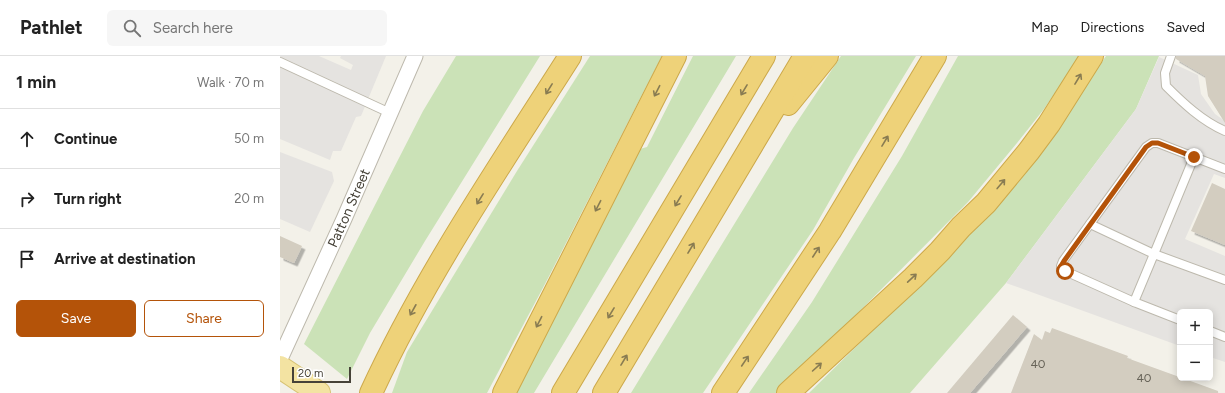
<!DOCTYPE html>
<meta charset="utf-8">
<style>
:root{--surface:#fff;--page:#f6f6f6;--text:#222;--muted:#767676;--line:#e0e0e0;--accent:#b45309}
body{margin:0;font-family:Figtree,sans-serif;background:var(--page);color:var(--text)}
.controls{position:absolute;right:12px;bottom:12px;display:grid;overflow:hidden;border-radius:6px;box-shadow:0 2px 10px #0003}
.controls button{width:36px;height:36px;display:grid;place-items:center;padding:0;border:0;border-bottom:1px solid var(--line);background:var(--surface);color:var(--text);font:20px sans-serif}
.scale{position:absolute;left:12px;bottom:10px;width:59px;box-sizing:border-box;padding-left:4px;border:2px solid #464238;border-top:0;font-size:11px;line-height:14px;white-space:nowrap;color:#464238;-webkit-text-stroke:3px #fff;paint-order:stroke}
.stop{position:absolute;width:12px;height:12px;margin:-9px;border:3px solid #b45309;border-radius:50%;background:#fff}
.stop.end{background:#b45309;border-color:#fff;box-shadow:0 1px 4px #0008}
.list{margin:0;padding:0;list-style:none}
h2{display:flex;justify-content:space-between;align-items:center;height:52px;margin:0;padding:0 16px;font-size:17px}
h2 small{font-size:13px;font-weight:400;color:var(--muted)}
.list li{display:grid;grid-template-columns:26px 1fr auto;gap:12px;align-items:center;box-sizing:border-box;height:60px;padding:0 16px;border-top:1px solid var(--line)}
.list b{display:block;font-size:15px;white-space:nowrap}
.list em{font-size:13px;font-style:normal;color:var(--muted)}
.actions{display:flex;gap:8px;padding:12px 16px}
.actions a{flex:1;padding:9px 0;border:1px solid var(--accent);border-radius:6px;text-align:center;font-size:14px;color:var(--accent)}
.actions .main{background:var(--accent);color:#fff}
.icon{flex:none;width:22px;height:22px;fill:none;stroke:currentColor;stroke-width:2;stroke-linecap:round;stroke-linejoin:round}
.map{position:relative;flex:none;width:945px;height:337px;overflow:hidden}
header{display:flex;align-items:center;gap:24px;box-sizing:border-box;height:56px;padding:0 20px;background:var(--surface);border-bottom:1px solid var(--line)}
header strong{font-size:19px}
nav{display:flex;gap:22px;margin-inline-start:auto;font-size:14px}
.search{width:280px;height:36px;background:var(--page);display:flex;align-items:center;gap:10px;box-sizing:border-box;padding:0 14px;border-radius:6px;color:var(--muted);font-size:15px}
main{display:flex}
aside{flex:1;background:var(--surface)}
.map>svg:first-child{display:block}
</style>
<header>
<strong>Pathlet</strong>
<div class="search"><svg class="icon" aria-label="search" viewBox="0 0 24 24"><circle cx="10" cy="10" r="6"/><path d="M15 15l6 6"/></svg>Search here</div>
<nav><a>Map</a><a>Directions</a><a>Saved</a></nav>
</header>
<main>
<aside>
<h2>1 min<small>Walk · 70 m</small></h2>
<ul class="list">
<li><svg class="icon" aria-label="ahead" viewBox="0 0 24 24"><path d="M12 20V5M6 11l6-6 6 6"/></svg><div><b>Continue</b></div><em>50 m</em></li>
<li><svg class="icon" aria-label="right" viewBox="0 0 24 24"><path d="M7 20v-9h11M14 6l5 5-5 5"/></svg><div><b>Turn right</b></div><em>20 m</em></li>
<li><svg class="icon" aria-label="arrive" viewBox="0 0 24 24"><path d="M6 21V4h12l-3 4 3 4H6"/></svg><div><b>Arrive at destination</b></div></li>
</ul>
<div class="actions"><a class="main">Save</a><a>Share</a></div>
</aside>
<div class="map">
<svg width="945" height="337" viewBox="0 0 945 337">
<defs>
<filter id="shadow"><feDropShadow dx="3.5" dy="3.5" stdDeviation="0" flood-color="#0004"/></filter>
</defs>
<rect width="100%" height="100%" fill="#f3f1e9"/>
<g fill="#cbe2b7">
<path d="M176,0H260L145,185L90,277L67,323L24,288L143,55Z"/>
<path d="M310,0H382L265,228L207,337H112L127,296L237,115Z"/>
<path d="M413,0H456L254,337H235L360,93L367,91Z"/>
<path d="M561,0H636L574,102L533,174L423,337H351L513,72Z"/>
<path d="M678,0H800L764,53L737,87L688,146L550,285L496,337H469L532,246L622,100Z"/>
<path d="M826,0H879L856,53L726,227L630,337H529L650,218L771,81Z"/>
</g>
<g fill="#e5e3e0">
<path d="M0,0H39L71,14L73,9L60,2L61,0H106L81,60L76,61L61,95H53L50,104L0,83Z"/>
<path d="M879,1L918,19L921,38L935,58L945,65V122L934,118L905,183L945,200V306L930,301V256H900V290L726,227L856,53Z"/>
<path d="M0,96L52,116L54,125L30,176L0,163Z"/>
</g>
<g fill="#d3cdc0" filter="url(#shadow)">
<path d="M896,0H945V67L928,40L925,20L896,3Z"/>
<path d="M932,127L945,133V189L911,175Z"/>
<path d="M0,180L22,190L14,207L0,201Z"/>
<path d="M733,259L747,271L690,337H667Z"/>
<path d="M772,272L848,300L847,302L938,335V337H731L754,278L762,284L765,275L770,277Z"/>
</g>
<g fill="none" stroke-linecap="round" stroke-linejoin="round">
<g stroke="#bdb9ad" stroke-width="10">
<g id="service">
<path d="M891,0L885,17L886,30C903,47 922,65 945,75"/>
<path d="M0,6L110,57"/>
<path d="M810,168L874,198L914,101"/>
<path d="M854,246L785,215L781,210L783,205L866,91L872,87H878L945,113"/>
<path d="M900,264L854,246L874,198L945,224"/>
<path d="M930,275L945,281"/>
</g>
</g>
<g stroke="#bdb9ad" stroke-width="17">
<g id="minor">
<path id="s1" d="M0,303L64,163L135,0"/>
</g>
</g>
<g stroke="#d7c273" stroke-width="24">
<path id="primary" d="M0,311L39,337"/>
</g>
<g stroke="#cca84a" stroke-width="24">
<g id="motorway">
<path d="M508,48L547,0"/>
<path d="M91,337C146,218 220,110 290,0"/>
<path d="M224,337L395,0"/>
<path d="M283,337L484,0"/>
<path d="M324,337L525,0"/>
<path d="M443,337L550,175L655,0"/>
<path d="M508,337L633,222L660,195L681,171L706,147L749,95L769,68L812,0"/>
</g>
</g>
<use href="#service" stroke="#fff" stroke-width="8"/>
<use href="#minor" stroke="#fff" stroke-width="15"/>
<use href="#primary" stroke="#f3e3a2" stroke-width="22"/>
<use href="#motorway" stroke="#eed279" stroke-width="22"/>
</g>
<defs><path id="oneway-shaft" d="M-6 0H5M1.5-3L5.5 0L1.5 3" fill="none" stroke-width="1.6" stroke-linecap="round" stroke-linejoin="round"/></defs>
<g stroke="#897c52">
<use href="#oneway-shaft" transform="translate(798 23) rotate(-59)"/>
<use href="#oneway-shaft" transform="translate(269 33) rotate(122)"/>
<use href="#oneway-shaft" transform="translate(464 34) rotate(121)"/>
<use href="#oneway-shaft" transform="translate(377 35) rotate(117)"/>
<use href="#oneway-shaft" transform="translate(605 85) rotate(-59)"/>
<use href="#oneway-shaft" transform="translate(721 128) rotate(-50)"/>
<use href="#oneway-shaft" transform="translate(200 143) rotate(122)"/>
<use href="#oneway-shaft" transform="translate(398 145) rotate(121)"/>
<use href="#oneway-shaft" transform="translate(318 150) rotate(117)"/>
<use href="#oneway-shaft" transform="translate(411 192) rotate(-59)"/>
<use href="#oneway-shaft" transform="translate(536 196) rotate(-57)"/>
<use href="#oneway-shaft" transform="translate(632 222) rotate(-43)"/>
<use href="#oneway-shaft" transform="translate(133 254) rotate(119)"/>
<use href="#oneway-shaft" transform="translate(331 257) rotate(121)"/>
<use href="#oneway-shaft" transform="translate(259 266) rotate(117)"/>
<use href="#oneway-shaft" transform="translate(344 304) rotate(-59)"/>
<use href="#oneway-shaft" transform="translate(465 305) rotate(-56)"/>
<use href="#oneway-shaft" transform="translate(537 311) rotate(-42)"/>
</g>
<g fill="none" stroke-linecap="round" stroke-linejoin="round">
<path stroke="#b45309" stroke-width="5" d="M785,215L781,210L784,205L866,91L872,87H878L914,101"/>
</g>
<g text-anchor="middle" stroke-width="3" stroke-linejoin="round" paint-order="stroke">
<g font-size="12" fill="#69655a">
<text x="758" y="312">40</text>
<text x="864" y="326">40</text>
</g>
<g font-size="14" fill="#464238" stroke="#fff">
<text dy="5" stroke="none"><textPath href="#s1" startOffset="166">Patton Street</textPath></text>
</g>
</g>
</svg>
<div class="controls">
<button>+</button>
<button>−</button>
</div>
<div class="scale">20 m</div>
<div class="stop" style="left:785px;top:215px"></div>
<div class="stop end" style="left:914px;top:101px"></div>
</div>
</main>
